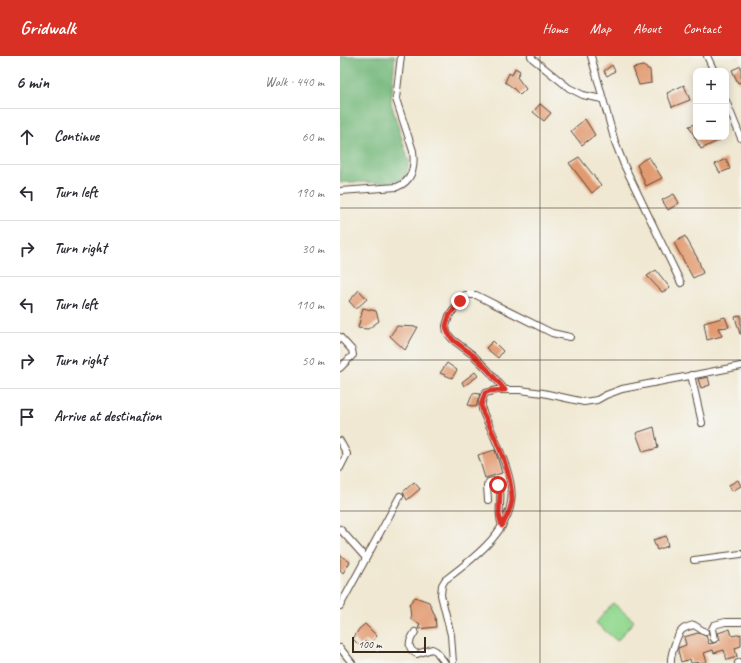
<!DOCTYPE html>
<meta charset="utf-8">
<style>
:root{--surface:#fff;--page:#f2f2f3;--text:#2b2b33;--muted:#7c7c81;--line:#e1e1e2;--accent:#d93025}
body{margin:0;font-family:Caveat,sans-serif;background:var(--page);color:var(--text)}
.controls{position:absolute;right:12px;top:12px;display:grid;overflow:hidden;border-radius:8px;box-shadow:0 2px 10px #0003}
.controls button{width:36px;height:36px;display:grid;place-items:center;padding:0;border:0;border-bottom:1px solid var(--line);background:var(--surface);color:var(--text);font:20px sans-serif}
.scale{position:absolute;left:12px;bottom:10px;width:74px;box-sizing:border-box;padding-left:4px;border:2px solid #3b2a1e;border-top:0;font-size:11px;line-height:14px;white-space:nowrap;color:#3b2a1e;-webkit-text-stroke:3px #f6f6f2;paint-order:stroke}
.stop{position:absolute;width:12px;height:12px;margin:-9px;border:3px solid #d93025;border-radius:50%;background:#fff}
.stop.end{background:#d93025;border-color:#fff;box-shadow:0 1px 4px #0008}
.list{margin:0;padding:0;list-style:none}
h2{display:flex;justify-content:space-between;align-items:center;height:52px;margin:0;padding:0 16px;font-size:17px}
h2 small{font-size:13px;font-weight:400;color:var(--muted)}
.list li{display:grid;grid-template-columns:26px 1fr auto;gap:12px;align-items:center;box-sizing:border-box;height:56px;padding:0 16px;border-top:1px solid var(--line)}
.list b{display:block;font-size:15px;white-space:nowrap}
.list em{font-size:13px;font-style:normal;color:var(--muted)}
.icon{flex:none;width:22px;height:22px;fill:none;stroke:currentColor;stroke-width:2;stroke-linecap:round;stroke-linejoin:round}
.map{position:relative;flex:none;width:401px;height:607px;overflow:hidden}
header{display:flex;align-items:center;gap:24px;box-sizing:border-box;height:56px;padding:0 20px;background:var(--accent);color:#fff}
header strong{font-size:19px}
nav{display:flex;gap:22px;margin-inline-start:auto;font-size:14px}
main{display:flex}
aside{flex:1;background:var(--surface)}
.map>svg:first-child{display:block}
</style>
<header>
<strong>Gridwalk</strong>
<nav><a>Home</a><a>Map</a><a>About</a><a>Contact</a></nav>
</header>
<main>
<aside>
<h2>6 min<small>Walk · 440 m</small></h2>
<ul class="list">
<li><svg class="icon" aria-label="ahead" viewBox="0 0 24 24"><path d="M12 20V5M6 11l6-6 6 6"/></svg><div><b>Continue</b></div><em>60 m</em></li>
<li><svg class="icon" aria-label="left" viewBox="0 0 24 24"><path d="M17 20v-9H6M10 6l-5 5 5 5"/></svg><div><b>Turn left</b></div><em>190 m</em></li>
<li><svg class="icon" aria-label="right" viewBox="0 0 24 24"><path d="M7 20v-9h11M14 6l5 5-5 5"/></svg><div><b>Turn right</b></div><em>30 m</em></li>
<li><svg class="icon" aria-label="left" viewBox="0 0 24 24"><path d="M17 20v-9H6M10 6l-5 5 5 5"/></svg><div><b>Turn left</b></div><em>110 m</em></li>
<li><svg class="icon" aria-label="right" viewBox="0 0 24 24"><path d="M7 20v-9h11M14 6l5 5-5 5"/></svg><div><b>Turn right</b></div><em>50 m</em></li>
<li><svg class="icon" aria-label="arrive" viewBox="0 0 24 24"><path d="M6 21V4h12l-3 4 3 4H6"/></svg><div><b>Arrive at destination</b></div></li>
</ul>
</aside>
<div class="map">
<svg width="401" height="607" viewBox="0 0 401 607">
<rect width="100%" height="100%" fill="#f6f6f2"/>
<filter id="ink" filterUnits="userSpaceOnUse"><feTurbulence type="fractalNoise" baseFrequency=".025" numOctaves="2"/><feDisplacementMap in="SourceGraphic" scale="8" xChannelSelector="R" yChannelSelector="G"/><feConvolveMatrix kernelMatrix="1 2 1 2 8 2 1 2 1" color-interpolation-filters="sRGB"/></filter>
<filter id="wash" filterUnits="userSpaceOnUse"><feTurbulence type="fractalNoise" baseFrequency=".012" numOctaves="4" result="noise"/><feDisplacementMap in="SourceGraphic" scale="16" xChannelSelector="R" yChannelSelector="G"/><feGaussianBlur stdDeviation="0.9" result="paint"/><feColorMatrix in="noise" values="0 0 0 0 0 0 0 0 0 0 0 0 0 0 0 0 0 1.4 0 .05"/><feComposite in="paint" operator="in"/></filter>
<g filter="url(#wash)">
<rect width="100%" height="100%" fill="#f0e8d2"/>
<path fill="#94d993" stroke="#688258" d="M273,547L294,565L277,585L256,567Z"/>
<path fill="#77b97d" stroke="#59724e" d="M0,0H55L51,47L69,106L66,121C48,131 21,124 0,127Z"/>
<g id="blocks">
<g fill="#e29a6f">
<path d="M272,9L275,15L267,20L264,15Z"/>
<path d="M303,10L310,14L311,27L299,29L293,12Z"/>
<path d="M401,10V26L398,27L392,14Z"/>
<path d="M175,12L180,15L177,21L186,33L180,39L172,31L165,26L169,17L172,19Z"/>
<path d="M344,29L350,44L332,51L327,37Z"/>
<path d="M200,48L211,57L204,65L193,56Z"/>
<path d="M245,63L255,79L242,89L231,75Z"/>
<path d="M356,68V81H379L380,84L361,93L349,70Z"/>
<path d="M239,101L261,129L252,137L229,107Z"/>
<path d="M309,101L322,122L306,130L297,109L303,104Z"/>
<path d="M386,103L390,113L380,117L375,108Z"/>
<path d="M334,138L339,147L328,154L322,144Z"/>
<path d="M345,180L358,203L363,217L353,222L334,187Z"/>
<path d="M316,214L330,232L327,234L322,236L307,220Z"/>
<path d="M19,234L27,243L16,253L9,245Z"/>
<path d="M23,252L36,255L39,265L28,273L18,272Z"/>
<path d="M401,259V278H400L395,261Z"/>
<path d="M385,261L389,271L378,272L382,280L367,284L364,267Z"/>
<path d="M57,270L78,271L65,294L50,280Z"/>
<path d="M153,285L163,295L158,302L146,292Z"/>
<path d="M107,307L117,314L112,322L100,317Z"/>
<path d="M135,316L138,320L124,330L122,326Z"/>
<path d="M368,321L370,329L361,332L358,323Z"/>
<path d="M133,337L140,338L136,351L128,349Z"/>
<path d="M314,371L318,392L303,396L296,377Z"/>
<path d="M155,394L162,417L145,422L138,399Z"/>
<path d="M398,424L401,430L392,435L389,429Z"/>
<path d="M74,426L80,433L67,444L63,436Z"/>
<path d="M326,480L328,490L317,494L313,484Z"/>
<path d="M0,499L10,506L3,517L0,514Z"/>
<path d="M75,541L89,546L95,560L96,571L78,573L80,568L71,563L70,551L69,548Z"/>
<path d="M25,568L37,580L30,588L26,585L20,590L13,583L19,573Z"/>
<path d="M390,573L392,580L401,578V590L395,592L397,601L387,604L384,594L374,597L373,594L364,597L367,606L351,607L350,603L341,606L338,594V592L346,589L344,581L358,577L366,580L369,588L374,587L380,584L378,577Z"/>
</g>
</g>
</g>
<g filter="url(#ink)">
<use href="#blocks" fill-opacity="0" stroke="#564639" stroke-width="1"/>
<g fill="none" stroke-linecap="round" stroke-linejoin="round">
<g stroke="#564639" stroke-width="8">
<g id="minor">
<path d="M191,0L193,3L229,32L243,39L262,43"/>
<path d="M251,0L275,86L284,109L341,227"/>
<path d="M367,0L374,15"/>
<path d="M386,45L401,82"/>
<path d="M0,135L57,131C73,125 75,110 73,95L56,43L61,0"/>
<path d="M0,281L12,294L13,299L0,312"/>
<path d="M351,319L362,367"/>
<path d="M165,334L148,314L133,299L113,284L107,277L106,270L109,260L125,239H136L212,277L230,281"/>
<path d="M0,385L7,398L0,412"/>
<path d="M148,444L147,430L149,426L154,425C165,433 158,449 160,460C160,464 161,467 162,470"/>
<path d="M0,473L26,502"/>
<path d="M354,504L401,498"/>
<path d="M0,550L60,440"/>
<path d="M75,576C69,585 66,592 77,598L92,593L96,595L105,607"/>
<path d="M374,583L372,573L374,569L385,566H401"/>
<path d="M0,592L12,607"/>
<path d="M113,607L111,579L101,539L102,529L105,524C129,506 167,478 171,446C175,425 158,390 150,371C143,356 138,353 145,337L157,334H180L203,337L244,346L257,344L266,339L282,333L401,310"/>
<path d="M331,607C330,601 337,578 342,574C345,571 350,570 354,569L365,576"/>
<path d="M398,607L401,606"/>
</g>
</g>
<use href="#minor" stroke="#fff" stroke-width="6"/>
</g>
</g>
<g fill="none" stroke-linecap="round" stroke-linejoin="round" filter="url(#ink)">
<path stroke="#d93025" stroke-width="5" d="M120,245L109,260L106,270L108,277L113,284L133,299L148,314L165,334L150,335L145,337L141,349L143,357C156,382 172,416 172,444C171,454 166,462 162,470L159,459L160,437L158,429"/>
</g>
<path fill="none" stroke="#3b2a1e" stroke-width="1" stroke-opacity="0.55" d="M200,0V607M0,152H401M0,304H401M0,455H401"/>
</svg>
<div class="controls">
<button>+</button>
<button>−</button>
</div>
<div class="scale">100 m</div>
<div class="stop" style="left:158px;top:429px"></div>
<div class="stop end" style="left:120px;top:245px"></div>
</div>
</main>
